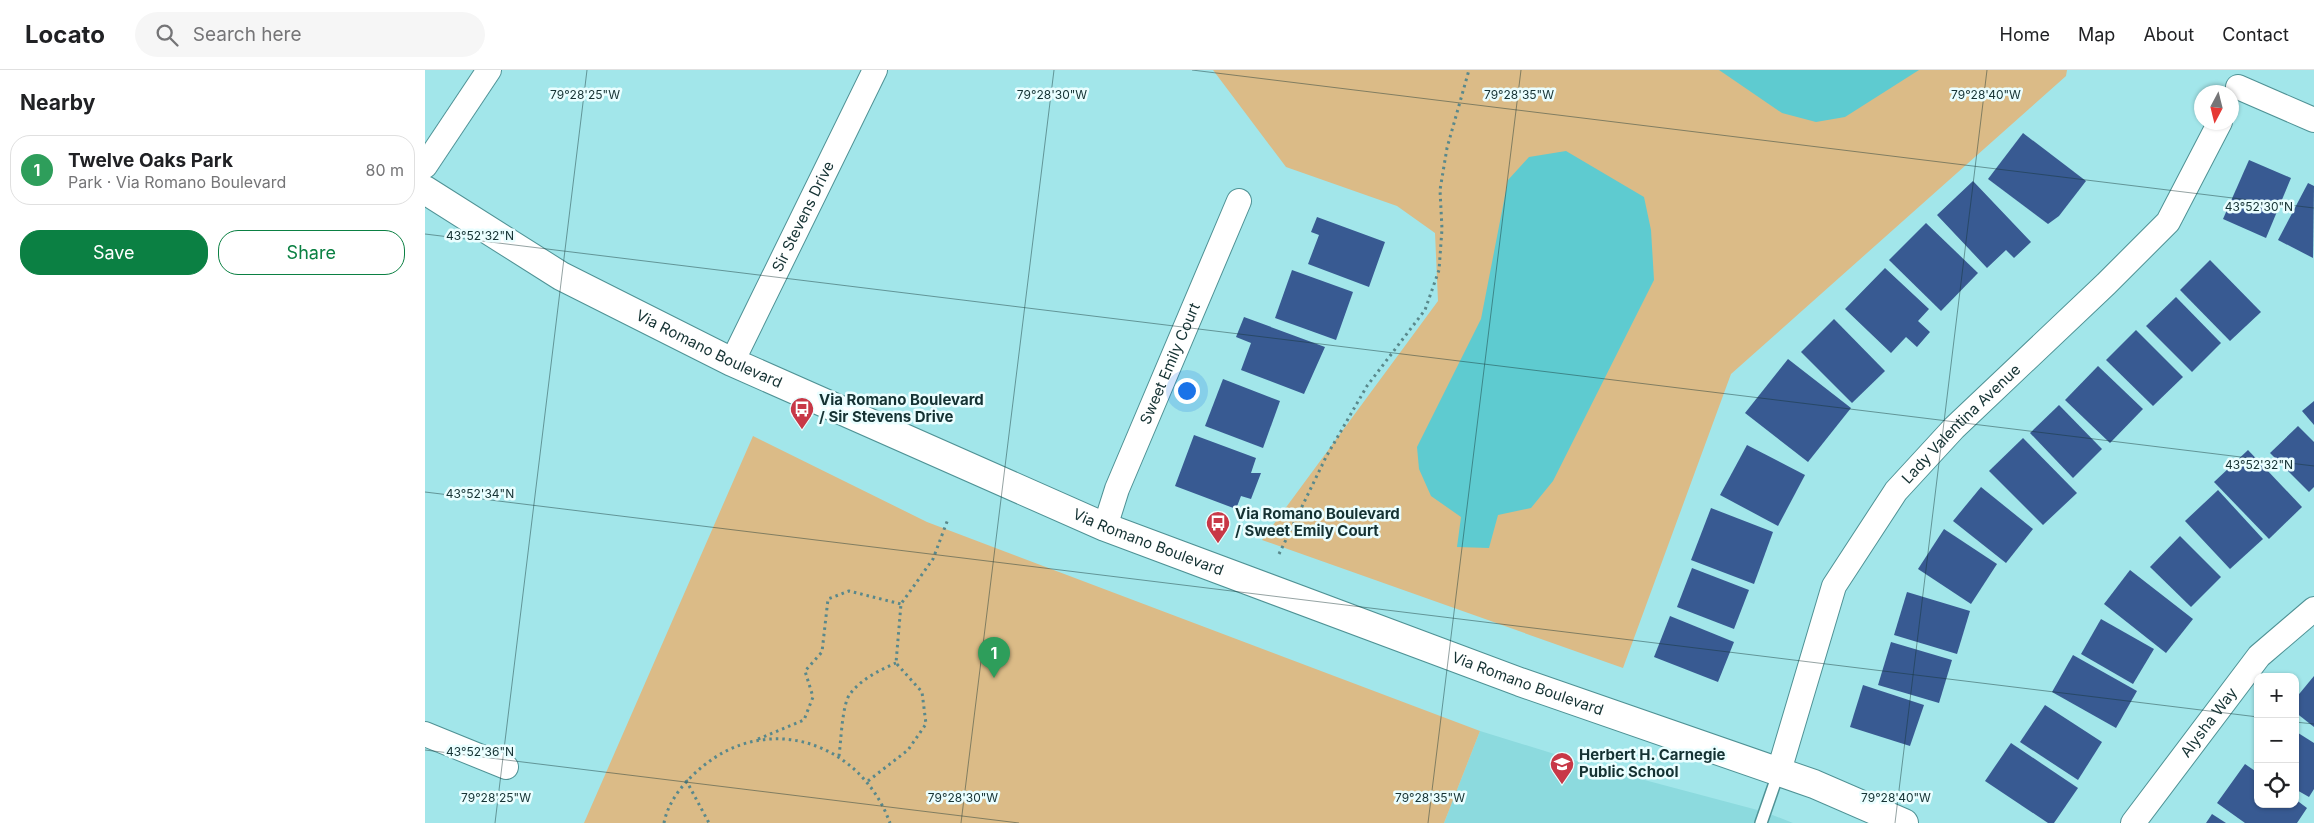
<!DOCTYPE html>
<meta charset="utf-8">
<style>
:root{--surface:#fff;--page:#f6f6f6;--text:#202124;--muted:#757577;--line:#e0e0e0;--accent:#0b8043}
body{margin:0;font-family:Inter,sans-serif;background:var(--page);color:var(--text)}
.controls{position:absolute;right:15px;bottom:15px;display:grid;overflow:hidden;border-radius:10px;box-shadow:0 1px 4px #0004}
.controls button{width:45px;height:45px;display:grid;place-items:center;padding:0;border:0;border-bottom:1px solid var(--line);background:var(--surface);color:var(--text);font:25px sans-serif}
.compass{position:absolute;left:1769px;top:15px;width:45px;height:45px;border-radius:50%;background:var(--surface);box-shadow:0 1px 4px #0004;rotate:187deg}
.you{position:absolute;left:761px;top:320px;width:18px;height:18px;margin:-12px;border:4px solid #fff;border-radius:50%;background:#1a73e8;box-shadow:0 0 0 8px #1a73e833}
.badge{display:grid;place-items:center;width:32px;height:32px;border-radius:50%;background:var(--accent);color:#fff;font-size:16px;font-weight:700}
.pin{position:absolute;translate:-50% -41px;filter:drop-shadow(0 1px 2px #0008)}
.pin::after{content:'';position:absolute;top:26px;width:18px;height:15px;background:inherit;clip-path:polygon(0 0,100% 0,50% 100%)}
.list{margin:0;padding:0;list-style:none}
h2{display:flex;justify-content:space-between;align-items:center;height:65px;margin:0;padding:0 20px;font-size:21px}
h2 small{font-size:16px;font-weight:400;color:var(--muted)}
.list li{display:grid;grid-template-columns:32px 1fr auto;gap:15px;align-items:center;box-sizing:border-box;height:70px;margin:0 10px 10px;padding:0 10px;border:1px solid var(--line);border-radius:20px}
.list b{display:block;font-size:19px;white-space:nowrap}
.list p{margin:0;font-size:16px;white-space:nowrap;color:var(--muted)}
.list em{font-size:16px;font-style:normal;color:var(--muted)}
.actions{display:flex;gap:10px;padding:15px 20px}
.actions a{flex:1;padding:11px 0;border:1px solid var(--accent);border-radius:20px;text-align:center;font-size:18px;color:var(--accent)}
.actions .main{background:var(--accent);color:#fff}
.icon{flex:none;width:28px;height:28px;fill:none;stroke:currentColor;stroke-width:2;stroke-linecap:round;stroke-linejoin:round}
.map{position:relative;flex:none;width:1889px;height:753px;overflow:hidden}
header{display:flex;align-items:center;gap:30px;box-sizing:border-box;height:70px;padding:0 25px;background:var(--surface);border-bottom:1px solid var(--line)}
header strong{font-size:24px}
nav{display:flex;gap:28px;margin-inline-start:auto;font-size:18px}
.search{width:350px;height:45px;background:var(--page);display:flex;align-items:center;gap:12px;box-sizing:border-box;padding:0 18px;border-radius:28px;color:var(--muted);font-size:19px}
main{display:flex}
aside{flex:1;background:var(--surface)}
.map>svg:first-child{display:block}
</style>
<header>
<strong>Locato</strong>
<div class="search"><svg class="icon" aria-label="search" viewBox="0 0 24 24"><circle cx="10" cy="10" r="6"/><path d="M15 15l6 6"/></svg>Search here</div>
<nav><a>Home</a><a>Map</a><a>About</a><a>Contact</a></nav>
</header>
<main>
<aside>
<h2>Nearby<small></small></h2>
<ul class="list">
<li><span class="badge" style="background:#2e9e5b">1</span><div><b>Twelve Oaks Park</b><p>Park · Via Romano Boulevard</p></div><em>80 m</em></li>
</ul>
<div class="actions"><a class="main">Save</a><a>Share</a></div>
</aside>
<div class="map">
<svg width="1889" height="753" viewBox="0 0 1889 753">
<rect width="100%" height="100%" fill="#a2e6ea"/>
<path fill="#8cdade" d="M1055,661L1178,699L1340,742L1368,753H1019Z"/>
<g fill="#dbbb87">
<path d="M788,0H1642L1641,6L1306,304L1198,598L837,470L1013,231L1010,163L972,136L861,97Z"/>
<path d="M328,366L502,452L1055,661L1019,753H159Z"/>
</g>
<g fill="#5ecbd0">
<path d="M1294,0H1494L1420,47L1391,52L1357,43Z"/>
<path d="M1141,81L1219,127L1226,160L1229,210L1128,411L1106,438L1073,445L1064,478L1032,477L1036,447L1006,426L994,399L992,377L1056,249L1083,110L1104,87Z"/>
</g>
<g fill="#385a92">
<path d="M1598,63L1661,111L1634,146L1623,154L1563,109Z"/>
<path d="M1824,90L1866,108L1841,168L1798,149Z"/>
<path d="M1548,111L1606,172L1589,188L1581,180L1562,198L1512,145Z"/>
<path d="M1883,113L1889,116L1888,188L1853,170Z"/>
<path d="M892,147L960,172L944,217L883,194L894,165L886,162Z"/>
<path d="M1501,153L1553,203L1516,241L1464,190Z"/>
<path d="M1785,190L1836,242L1805,271L1755,220Z"/>
<path d="M1460,198L1504,239L1493,251L1505,262L1492,277L1481,267L1466,283L1420,239Z"/>
<path d="M867,200L928,222L911,270L850,248Z"/>
<path d="M1751,227L1796,273L1767,302L1721,256Z"/>
<path d="M819,247L900,277L879,324L816,300L826,273L811,267Z"/>
<path d="M1409,249L1460,301L1427,333L1376,282Z"/>
<path d="M1711,260L1758,307L1728,336L1681,290Z"/>
<path d="M1363,289L1426,338L1383,392L1320,343Z"/>
<path d="M1673,296L1718,339L1685,373L1640,330Z"/>
<path d="M798,309L855,331L838,378L780,356Z"/>
<path d="M1889,331V355L1877,341Z"/>
<path d="M1634,335L1677,379L1648,408L1605,363Z"/>
<path d="M1873,356L1889,372V417L1884,422L1845,383Z"/>
<path d="M769,365L831,388L826,403H836L826,429L816,426L811,439L750,416Z"/>
<path d="M1598,368L1652,423L1618,455L1564,401Z"/>
<path d="M1322,375L1380,405L1353,456L1295,425Z"/>
<path d="M1823,380L1877,437L1844,469L1789,412Z"/>
<path d="M1556,417L1608,459L1581,493L1528,451Z"/>
<path d="M1793,420L1838,469L1805,499L1760,451Z"/>
<path d="M1286,438L1348,462L1329,514L1266,490Z"/>
<path d="M1519,459L1572,494L1546,534L1493,499Z"/>
<path d="M1755,466L1796,507L1766,537L1725,497Z"/>
<path d="M1267,498L1324,520L1309,559L1252,537Z"/>
<path d="M1705,500L1768,549L1741,583L1679,534Z"/>
<path d="M1482,522L1545,541L1532,584L1469,565Z"/>
<path d="M1245,546L1309,572L1293,612L1229,587Z"/>
<path d="M1676,549L1729,579L1708,614L1656,584Z"/>
<path d="M1466,572L1527,590L1514,633L1453,615Z"/>
<path d="M1648,585L1712,621L1691,658L1627,622Z"/>
<path d="M1889,606V657L1870,642V629Z"/>
<path d="M1438,615L1499,635L1485,676L1425,657Z"/>
<path d="M1620,635L1677,672L1653,710L1595,672Z"/>
<path d="M1870,661L1889,673V719L1884,727L1870,719Z"/>
<path d="M1586,673L1653,718L1629,753H1623L1560,711Z"/>
<path d="M1820,694L1833,703V734H1870V729L1882,738L1872,753H1820L1792,733Z"/>
<path d="M1787,744L1801,753H1781Z"/>
</g>
<g fill="none" stroke-linecap="round" stroke-linejoin="round">
<g stroke="#4f9295" stroke-width="14">
<path id="lane" d="M1336,753L1354,701"/>
</g>
<g stroke="#4f9295" stroke-width="26">
<g id="street">
<path d="M1813,17L1889,50"/>
<path d="M0,96L64,0"/>
<path id="s1" d="M307,292L450,0"/>
<path id="s2" d="M680,457L692,419L814,131"/>
<path d="M0,664L81,697"/>
<path id="s3" d="M1354,701L1409,516L1471,421L1529,358L1681,214L1743,152L1795,52"/>
<path id="s4" d="M1708,753L1834,586L1889,539"/>
</g>
</g>
<g stroke="#4f9295" stroke-width="30">
<g id="secondary">
<path id="s5" d="M0,120L136,206L307,292L680,457L1095,612L1389,714L1479,753"/>
</g>
</g>
<g stroke="#59888b" stroke-width="3" stroke-dasharray="2.5 4" stroke-linecap="butt">
<path d="M854,484L901,387L942,316L1000,240L1014,200L1017,159L1015,120L1022,78L1044,0"/>
<path d="M333,669L379,650L388,627L380,601L397,582L403,529L424,521L476,534"/>
<path d="M414,686C416,672 417,634 425,624C436,609 455,600 471,593"/>
<path d="M261,710L284,753"/>
<path d="M443,711L483,680L501,654L497,622L471,593L476,534L508,489L523,449"/>
<path d="M239,753C243,731 260,711 277,697C344,641 436,673 465,753"/>
</g>
<use href="#lane" stroke="#fff" stroke-width="11"/>
<use href="#street" stroke="#fff" stroke-width="24"/>
<use href="#secondary" stroke="#fff" stroke-width="28"/>
</g>
<path fill="none" stroke="#153233" stroke-width="1" stroke-opacity="0.45" d="M767,0L1889,138M0,164L1889,396M0,422L1833,647M1870,652L1889,654M0,680L594,753M70,753L162,0M536,753L629,0M1003,753L1096,0M1470,753L1562,0"/>
<defs>
<g id="bus-pin" transform="scale(1.25)"><path d="M0 17L-7.5 6A9.5 9.5 0 1 1 7.5 6Z" fill="#c83847" stroke="#eafeff"/><path d="M-5-6H5V4H4V6H2V4H-2V6H-4V4H-5ZM-3.5-4V0h7V-4ZM-3.5 1.2v1.5H-2V1.2ZM2 1.2v1.5H3.5V1.2Z" fill="#fff"/></g>
<g id="school-pin" transform="scale(1.25)"><path d="M0 17L-7.5 6A9.5 9.5 0 1 1 7.5 6Z" fill="#c83847" stroke="#eafeff"/><path d="M0-5L7-2L0 1L-7-2ZM-4 1L0 2.5L4 1V4Q0 6-4 4Z" fill="#fff"/></g>
</defs>
<g fill-rule="evenodd">
<use href="#bus-pin" x="377" y="339"/>
<use href="#bus-pin" x="793" y="453"/>
<use href="#school-pin" x="1137" y="694"/>
</g>
<g text-anchor="middle" stroke-width="5" stroke-linejoin="round" paint-order="stroke">
<g font-size="15" fill="#153233" stroke="#eafeff">
<text dy="5" stroke="none"><textPath href="#s1" startOffset="162">Sir Stevens Drive</textPath></text>
<text dy="5" stroke="none"><textPath href="#s5" startOffset="326">Via Romano Boulevard</textPath></text>
<text dy="5" stroke="none"><textPath href="#s2" startOffset="176">Sweet Emily Court</textPath></text>
<text dy="5" stroke="none"><textPath href="#s3" startOffset="400">Lady Valentina Avenue</textPath></text>
<text dy="5" stroke="none"><textPath href="#s5" startOffset="806">Via Romano Boulevard</textPath></text>
<text dy="5" stroke="none"><textPath href="#s5" startOffset="1211">Via Romano Boulevard</textPath></text>
<text dy="5" stroke="none"><textPath href="#s4" startOffset="126">Alysha Way</textPath></text>
</g>
<g font-size="15" font-weight="bold" fill="#153233" stroke="#eafeff" text-anchor="start">
<text x="394" y="335">Via Romano Boulevard<tspan x="394" dy="17">/ Sir Stevens Drive</tspan></text>
<text x="810" y="449">Via Romano Boulevard<tspan x="810" dy="17">/ Sweet Emily Court</tspan></text>
<text x="1154" y="690">Herbert H. Carnegie<tspan x="1154" dy="17">Public School</tspan></text>
</g>
</g>
<g font-size="12" text-anchor="middle" fill="#153233" stroke="#eafeff" stroke-width="5" stroke-linejoin="round" paint-order="stroke">
<text x="160" y="29">79°28'25"W</text>
<text x="627" y="29">79°28'30"W</text>
<text x="1094" y="29">79°28'35"W</text>
<text x="1561" y="29">79°28'40"W</text>
<text x="1834" y="141">43°52'30"N</text>
<text x="55" y="170">43°52'32"N</text>
<text x="1834" y="399">43°52'32"N</text>
<text x="55" y="428">43°52'34"N</text>
<text x="55" y="686">43°52'36"N</text>
<text x="71" y="732">79°28'25"W</text>
<text x="538" y="732">79°28'30"W</text>
<text x="1005" y="732">79°28'35"W</text>
<text x="1471" y="732">79°28'40"W</text>
</g>
</svg>
<div class="controls">
<button>+</button>
<button>−</button>
<button><svg class="icon" aria-label="locate" viewBox="0 0 24 24"><circle cx="12" cy="12" r="6"/><path d="M12 2v4M12 18v4M2 12h4M18 12h4"/></svg></button>
</div>
<svg class="compass" viewBox="-18 -18 36 36"><path d="M0-13l5 13h-10z" fill="#e53935"/><path d="M0 13l5-13h-10z" fill="#757577"/></svg>
<div class="you"></div>
<div class="pin badge" style="left:569px;top:608px;background:#2e9e5b">1</div>
</div>
</main>
